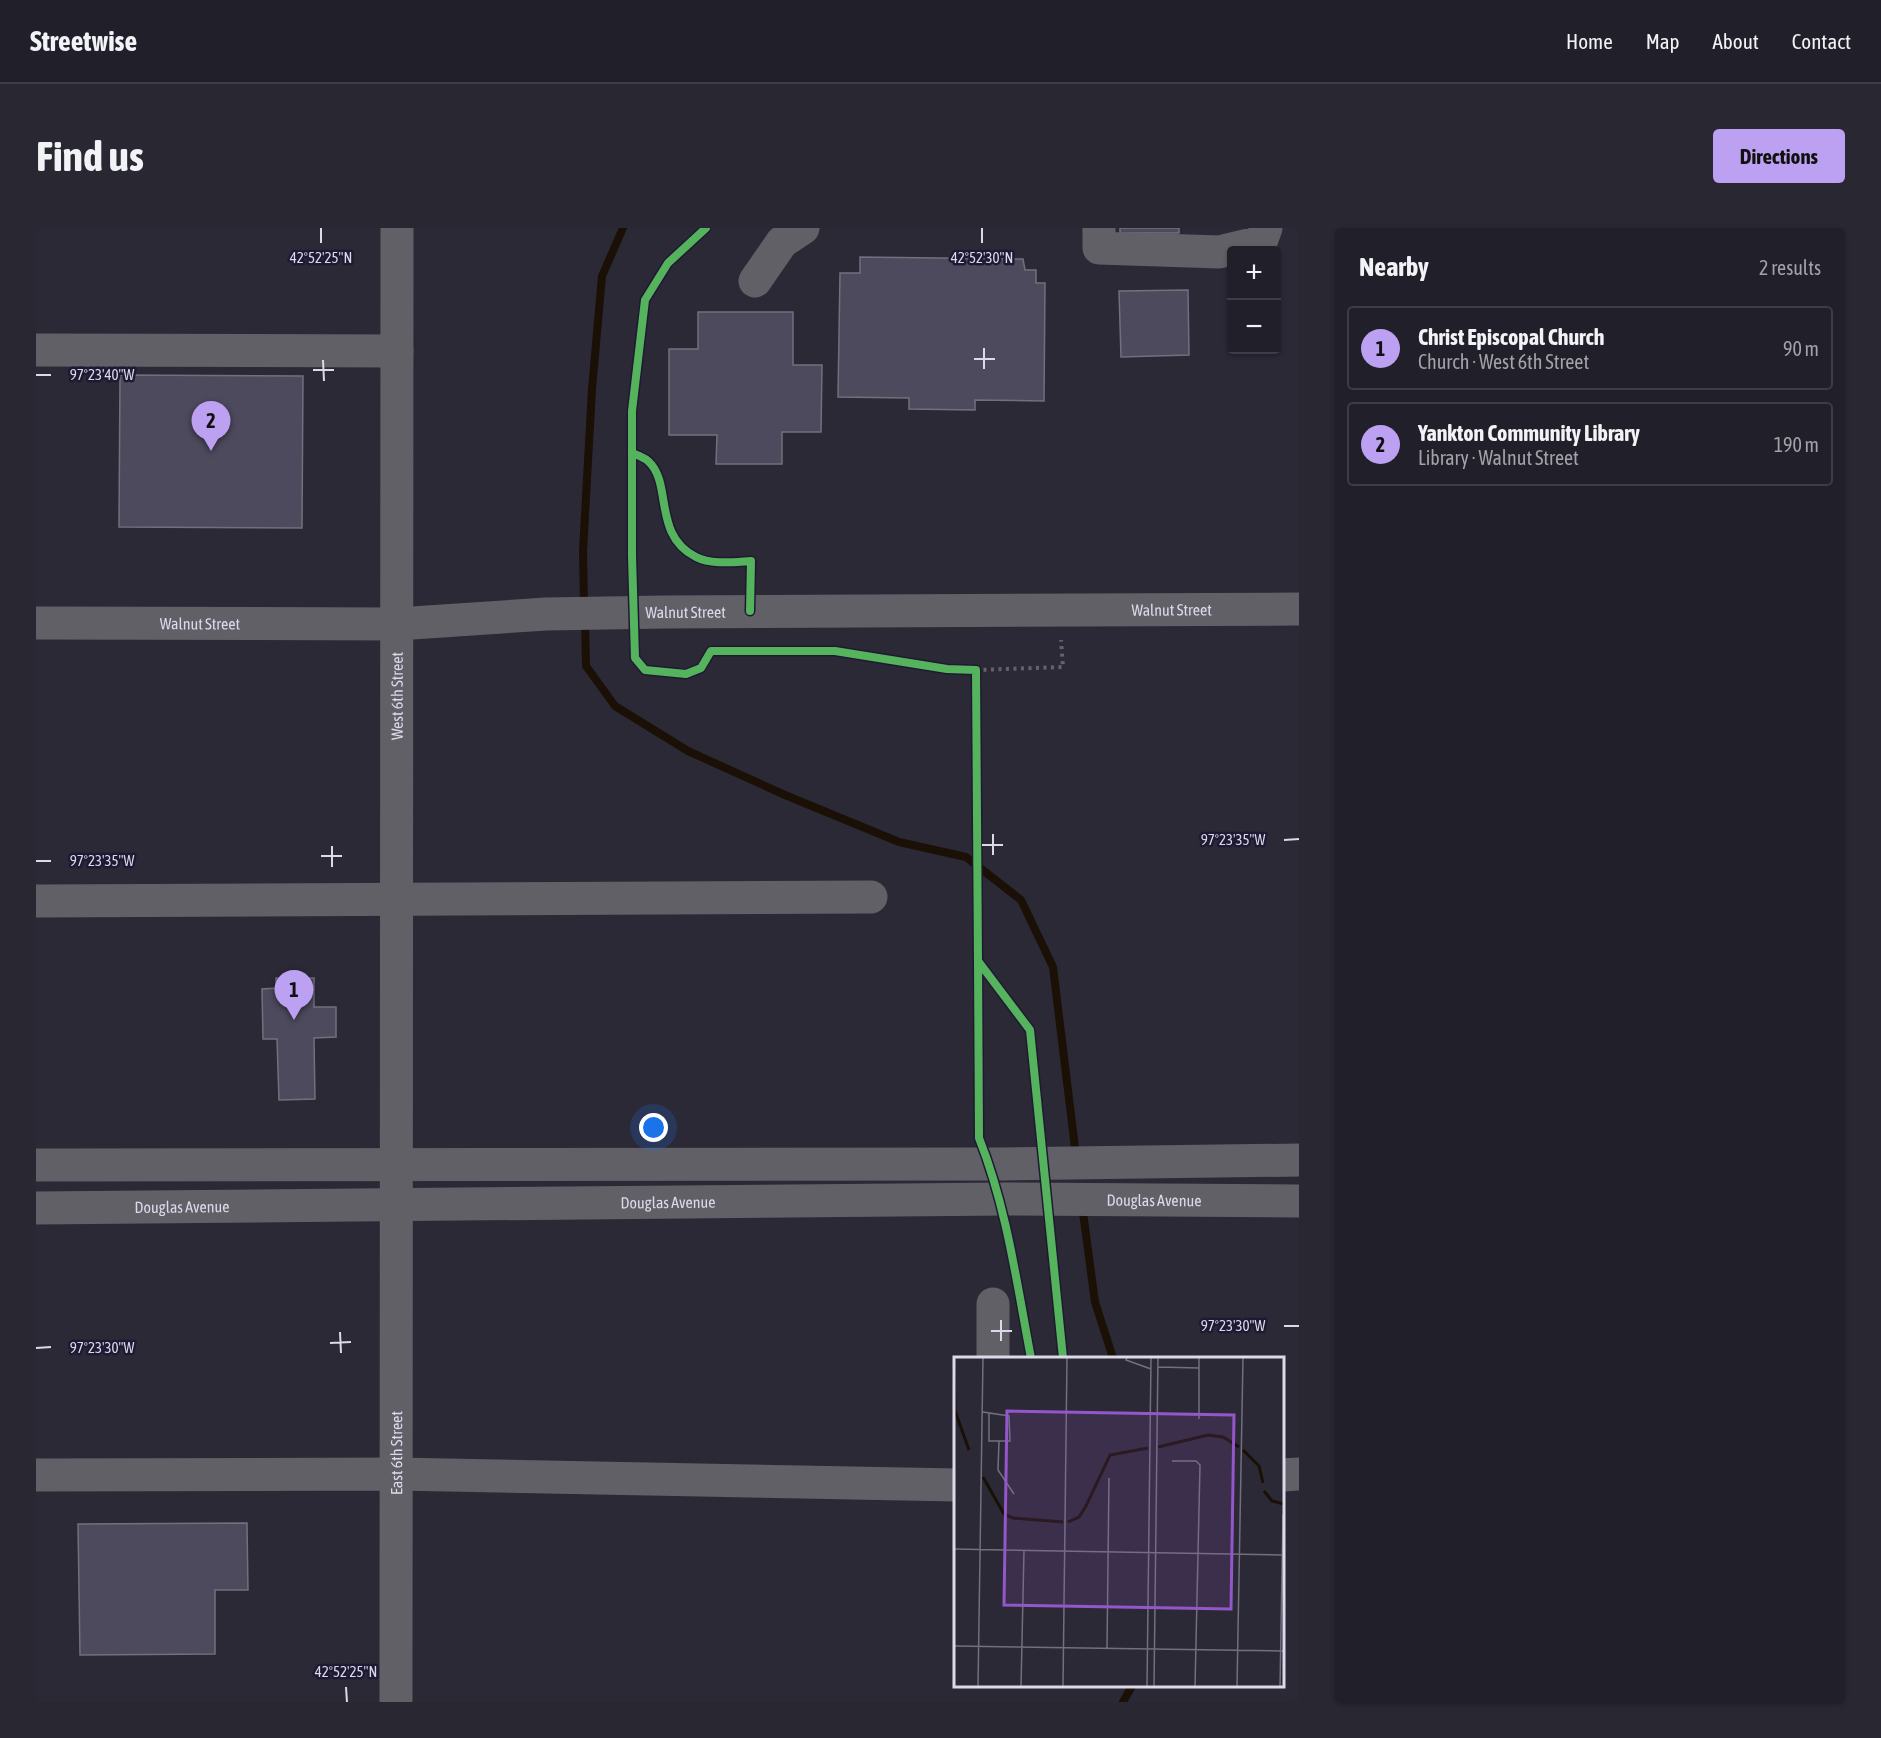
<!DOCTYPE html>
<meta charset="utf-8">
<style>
:root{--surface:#211f29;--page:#292731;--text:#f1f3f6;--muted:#a2a2a8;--line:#3e3d46;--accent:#bca0f2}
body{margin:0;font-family:"Asap Condensed",sans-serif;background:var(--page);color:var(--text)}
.controls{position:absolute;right:18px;top:18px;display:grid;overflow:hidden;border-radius:6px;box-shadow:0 2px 4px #0004}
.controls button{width:54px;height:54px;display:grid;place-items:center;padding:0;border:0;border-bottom:2px solid var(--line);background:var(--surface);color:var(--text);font:30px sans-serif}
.you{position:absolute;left:618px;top:900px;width:21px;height:21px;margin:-15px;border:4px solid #fff;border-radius:50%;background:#1a73e8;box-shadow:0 0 0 9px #1a73e833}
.badge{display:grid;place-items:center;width:39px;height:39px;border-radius:50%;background:var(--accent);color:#111;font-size:20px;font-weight:700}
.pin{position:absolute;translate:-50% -50px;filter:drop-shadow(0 2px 3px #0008)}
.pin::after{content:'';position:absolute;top:32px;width:21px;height:18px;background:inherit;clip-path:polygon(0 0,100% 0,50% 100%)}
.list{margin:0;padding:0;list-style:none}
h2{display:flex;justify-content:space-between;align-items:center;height:78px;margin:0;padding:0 24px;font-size:26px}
h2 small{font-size:20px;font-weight:400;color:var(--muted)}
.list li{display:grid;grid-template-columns:39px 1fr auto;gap:18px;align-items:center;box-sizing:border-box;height:84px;margin:0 12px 12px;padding:0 12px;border:2px solid var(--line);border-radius:6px}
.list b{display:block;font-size:22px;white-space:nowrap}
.list p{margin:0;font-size:20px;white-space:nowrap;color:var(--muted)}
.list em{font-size:20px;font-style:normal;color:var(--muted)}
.map{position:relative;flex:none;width:1263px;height:1474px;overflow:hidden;border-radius:6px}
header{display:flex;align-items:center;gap:36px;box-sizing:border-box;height:84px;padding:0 30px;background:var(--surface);border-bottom:2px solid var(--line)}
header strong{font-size:28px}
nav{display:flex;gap:33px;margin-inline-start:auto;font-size:21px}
.intro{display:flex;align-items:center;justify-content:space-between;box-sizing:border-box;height:144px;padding:0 36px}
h1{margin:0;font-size:42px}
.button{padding:15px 27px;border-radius:6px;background:var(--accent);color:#111;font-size:21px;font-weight:700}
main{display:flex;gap:36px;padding:0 36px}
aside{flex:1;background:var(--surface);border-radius:6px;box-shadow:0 2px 4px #0004}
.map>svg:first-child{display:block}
</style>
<header>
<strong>Streetwise</strong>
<nav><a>Home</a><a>Map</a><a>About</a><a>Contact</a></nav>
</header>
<div class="intro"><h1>Find us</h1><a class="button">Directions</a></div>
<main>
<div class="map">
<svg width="1263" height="1474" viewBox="0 0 1263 1474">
<rect width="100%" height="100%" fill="#2c2937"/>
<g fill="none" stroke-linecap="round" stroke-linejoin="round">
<g stroke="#1a1005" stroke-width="8">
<path d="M548,378L547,323L556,161L566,48L587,0"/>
<path d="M549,391L550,438L579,478L652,523L749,567L863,614L930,629L985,672L1017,739L1040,928"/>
<path d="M1046,977L1059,1074L1077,1130"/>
<path d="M1087,1474L1096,1458"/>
</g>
</g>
<g fill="#4e4a5e" stroke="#72707d" stroke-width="1.5">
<rect x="1084" y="0" width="59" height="5"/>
<path d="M824,29L987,31L989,42H1000V55H1009L1008,173L939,172V182L873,181V170L802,169L804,45H824Z"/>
<path d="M1152,62L1153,127L1085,129L1083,63Z"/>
<path d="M662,84H757V137H786L785,204H746V236H680L681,207H633V121H662Z"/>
<path d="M84,147L267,148L266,300L83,299Z"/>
<path d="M240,750H278V779H300V809L278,810L279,871L243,872L241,811H227L226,761L240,760Z"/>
<path d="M211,1295L212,1362H179V1426L44,1427L42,1296Z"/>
</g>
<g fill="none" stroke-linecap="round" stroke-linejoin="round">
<path stroke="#64636a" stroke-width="4" stroke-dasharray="3 4.5" stroke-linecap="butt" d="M940,442L1027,439L1025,412"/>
<g stroke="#616067" stroke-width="33">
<path d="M1063,0V20L1183,24L1225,14L1230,0"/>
<path d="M719,53L746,14L767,0"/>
<path d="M0,122L361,123"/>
<path id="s1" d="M0,395L361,396L510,386L629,384L1263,381"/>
<path d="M0,673L835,669"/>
<path d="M0,937L967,936L1263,932"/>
<path id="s2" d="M0,980L971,971L1263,973"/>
<path d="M957,1076V1130"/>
<path d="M0,1247L362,1246L920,1257"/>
<path d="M1246,1247L1263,1246"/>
<path id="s3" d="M360,1474L361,0"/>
</g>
<g stroke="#1f1a33" stroke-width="11">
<g id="cycleway">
<path d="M670,0L632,35L609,72L596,183V328L599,430L609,442L650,446L665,440L675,423H799L911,441L940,442L942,733L994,802L1027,1130"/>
<path d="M596,225C601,227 608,229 612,233C637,255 616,307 660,329C675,337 698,334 715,333L714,383"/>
<path d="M942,733L943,910C971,980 981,1057 995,1130"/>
</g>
</g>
<use href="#cycleway" stroke="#56b35d" stroke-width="8"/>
</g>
<path fill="none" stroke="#dbd9ea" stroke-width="2" d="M285,0V15M946,0V15M948,120V141M938,131H959M287,132L288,153M277,142H298M0,147H15M957,606V627M1248,612L1263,611M946,617H967M296,618V639M285,628H306M0,633H15M965,1092V1113M1248,1098H1263M955,1103H976M304,1104L305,1125M294,1115L315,1114M0,1120L15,1119M310,1459L311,1474"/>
<g text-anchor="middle" stroke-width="5" stroke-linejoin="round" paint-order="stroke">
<g font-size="16" fill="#dbd9ea" stroke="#1f1a33">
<text dy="6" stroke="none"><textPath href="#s1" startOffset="1136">Walnut Street</textPath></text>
<text dy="6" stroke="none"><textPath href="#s1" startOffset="650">Walnut Street</textPath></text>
<text dy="6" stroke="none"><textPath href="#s1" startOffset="164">Walnut Street</textPath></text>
<text dy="6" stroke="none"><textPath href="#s3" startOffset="1006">West 6th Street</textPath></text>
<text dy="6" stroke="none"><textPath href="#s2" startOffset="1118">Douglas Avenue</textPath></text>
<text dy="6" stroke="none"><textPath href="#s2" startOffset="632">Douglas Avenue</textPath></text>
<text dy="6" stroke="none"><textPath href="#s2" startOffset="146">Douglas Avenue</textPath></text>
<text dy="6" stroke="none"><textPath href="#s3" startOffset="249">East 6th Street</textPath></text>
</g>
</g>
<g transform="translate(918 1129)">
<rect width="330" height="330" fill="#2c2937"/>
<path fill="none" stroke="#1a1005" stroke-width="3" d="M0,12L1,54L15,93M204,90L254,78L269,80L285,90M289,93L305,109L309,126M29,120L50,157L59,161L109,165M310,134L318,144L330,147M114,165L125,160L132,149L156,98L194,91"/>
<path fill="none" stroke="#726f7f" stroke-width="1.5" d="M173,0L172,3L197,12M204,10L245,11V0M330,46V92M29,55L55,59L56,84H45L44,113L60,137M35,56V84H45M245,62V11M218,104H242L246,108L241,330M330,106V128M0,192L330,198M0,289L330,294M153,291L155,121M24,330L29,0M67,330L70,193M109,330L113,0M193,330L197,0M200,330L204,0M283,330L289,0M326,330L329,157"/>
<path fill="#9357ca" fill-opacity="0.15" stroke="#9357ca" stroke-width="3" d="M53,54L280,58L277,252L50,248Z"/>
<rect width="330" height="330" fill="none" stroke="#dbd9ea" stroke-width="3"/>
</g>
<g font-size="15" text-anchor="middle" fill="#dbd9ea" stroke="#1f1a33" stroke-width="5" stroke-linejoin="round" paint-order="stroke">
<text x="285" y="35">42°52'25"N</text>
<text x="946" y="35">42°52'30"N</text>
<text x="66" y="152">97°23'40"W</text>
<text x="1197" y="617">97°23'35"W</text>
<text x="66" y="638">97°23'35"W</text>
<text x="1197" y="1103">97°23'30"W</text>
<text x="66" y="1125">97°23'30"W</text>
<text x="310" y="1449">42°52'25"N</text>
</g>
</svg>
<div class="controls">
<button>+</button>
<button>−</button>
</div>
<div class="you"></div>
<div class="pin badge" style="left:258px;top:792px">1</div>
<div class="pin badge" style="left:175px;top:223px">2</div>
</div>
<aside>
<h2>Nearby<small>2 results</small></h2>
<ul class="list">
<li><span class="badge">1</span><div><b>Christ Episcopal Church</b><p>Church · West 6th Street</p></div><em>90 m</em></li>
<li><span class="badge">2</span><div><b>Yankton Community Library</b><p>Library · Walnut Street</p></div><em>190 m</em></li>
</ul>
</aside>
</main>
